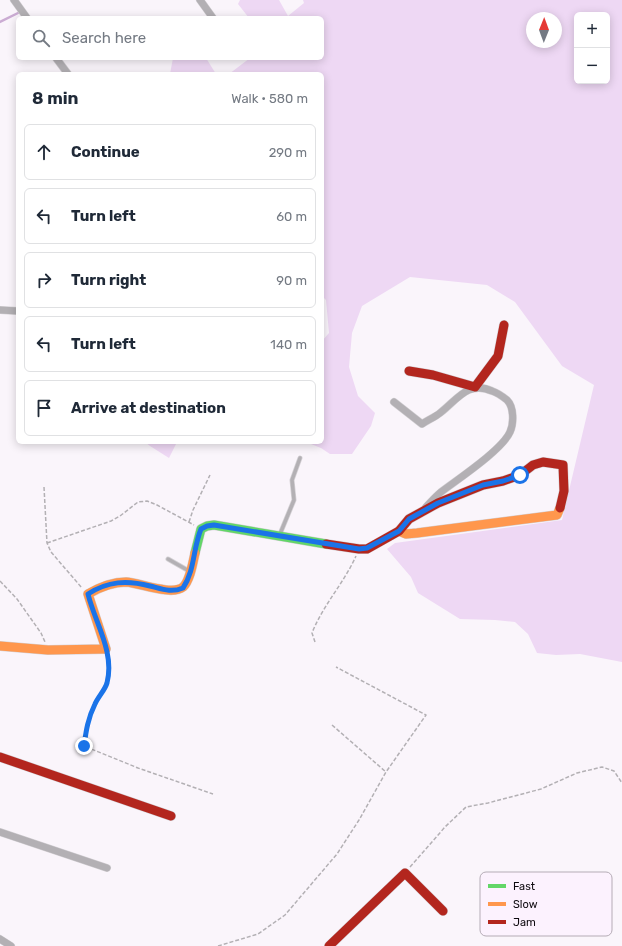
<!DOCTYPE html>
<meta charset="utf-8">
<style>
:root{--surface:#fff;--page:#f2f2f3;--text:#1f2937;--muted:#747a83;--line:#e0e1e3}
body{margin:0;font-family:Rubik,sans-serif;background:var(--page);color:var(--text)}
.controls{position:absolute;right:12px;top:12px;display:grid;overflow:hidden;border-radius:6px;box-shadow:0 2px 10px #0003}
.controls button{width:36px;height:36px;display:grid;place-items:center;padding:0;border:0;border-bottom:1px solid var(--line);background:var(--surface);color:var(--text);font:20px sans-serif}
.compass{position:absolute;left:526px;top:12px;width:36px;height:36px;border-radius:50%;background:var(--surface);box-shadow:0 2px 10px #0003;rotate:1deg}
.stop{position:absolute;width:12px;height:12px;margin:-9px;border:3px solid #1a73e8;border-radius:50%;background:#fff}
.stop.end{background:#1a73e8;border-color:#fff;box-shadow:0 1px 4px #0008}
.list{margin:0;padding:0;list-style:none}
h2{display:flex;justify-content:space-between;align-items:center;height:52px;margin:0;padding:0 16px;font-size:17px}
h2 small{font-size:13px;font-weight:400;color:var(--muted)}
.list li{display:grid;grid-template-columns:26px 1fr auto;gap:12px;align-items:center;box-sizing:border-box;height:56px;margin:0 8px 8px;padding:0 8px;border:1px solid var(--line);border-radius:6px}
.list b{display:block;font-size:15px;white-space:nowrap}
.list em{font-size:13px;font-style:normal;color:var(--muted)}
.icon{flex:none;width:22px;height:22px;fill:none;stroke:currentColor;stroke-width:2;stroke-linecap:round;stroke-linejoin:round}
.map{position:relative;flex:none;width:622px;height:946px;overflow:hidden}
.search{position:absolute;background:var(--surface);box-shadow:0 2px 10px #0003;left:16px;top:16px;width:308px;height:44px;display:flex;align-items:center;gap:10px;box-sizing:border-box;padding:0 14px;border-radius:6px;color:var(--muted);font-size:15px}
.panel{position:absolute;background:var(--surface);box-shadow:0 2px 10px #0003;left:16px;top:72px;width:308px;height:372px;border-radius:6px}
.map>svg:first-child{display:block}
</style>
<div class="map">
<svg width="622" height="946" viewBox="0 0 622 946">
<rect width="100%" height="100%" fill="#faf5fb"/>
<g fill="#eed8f4" fill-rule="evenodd">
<path d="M240,0H279L288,16L304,3L303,0H622V662L580,654L556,655L537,653L528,634L515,622L495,620L460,619L418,593L411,577L387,549L395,543L562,520L594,385L562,366L515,302L487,285L410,277L362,306L352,333L349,367L358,396L375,413L371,426L352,454H330L321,448L306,442H322V341L329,333L326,300L322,296V74H229L250,58H322V18H249L238,4ZM577,15H607V81H577ZM532,18H556V42H532Z"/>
<path d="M173,58H206L216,74H170Z"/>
<path d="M145,442H177L169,458L150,446Z"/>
</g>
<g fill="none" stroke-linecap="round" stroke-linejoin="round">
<path stroke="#cbacd3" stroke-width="2.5" d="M0,22L18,13"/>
<g stroke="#d3d0d4" stroke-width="5">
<g id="lane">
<path d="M280,534L294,500L292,480L300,458"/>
<path d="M168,559L189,571"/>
</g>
</g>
<g stroke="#d3d0d4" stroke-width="8">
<g id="street">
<path d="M14,0L27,18"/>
<path d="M200,0L213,18"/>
<path d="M56,58L68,74"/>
<path d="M0,310L18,311"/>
<path d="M394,402L422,424C428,420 435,417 440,413C457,400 468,380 492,391C498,393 502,396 507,400C514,407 514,423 510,432C502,450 458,479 441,492C435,497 431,502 426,507"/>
<path d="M0,832L107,868"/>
<path d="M0,939L11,946"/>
</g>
</g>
<g stroke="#d3d0d4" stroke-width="10">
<path id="fast" d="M195,553L201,529L207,526L214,525L326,544"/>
</g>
<g stroke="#d3d0d4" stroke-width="10">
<g id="slow">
<path d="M399,531L406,534L417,533L557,515L560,508"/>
<path d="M0,646L48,650L106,649L88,594C100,587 112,582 126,582C140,583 172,596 183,587C190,581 193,562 195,553"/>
</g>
</g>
<g stroke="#d3d0d4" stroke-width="10">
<g id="jam">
<path d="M409,371L433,375L475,387L498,356L504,325"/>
<path d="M326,544L359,549H367L399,531L409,519L438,503L483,485L503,481L520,475L533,465L543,462L563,465L564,491L560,508"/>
<path d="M0,757L171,816"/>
<path d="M329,946L405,873L443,911"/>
</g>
</g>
<g stroke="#b3b0b4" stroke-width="1.5" stroke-dasharray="4 2" stroke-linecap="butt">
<path d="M44,487L47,543L51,552L82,588"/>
<path d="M189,522L193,510L210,475"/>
<path d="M47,543L111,521L120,516L138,502L147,501L157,505L194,525"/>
<path d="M0,581L17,599L41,633L45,642"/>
<path d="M315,642L312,633C323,605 344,583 356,556"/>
<path d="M108,657C114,680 96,698 89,718C86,726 85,737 84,746L138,768L213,794"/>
<path d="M332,725L386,772"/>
<path d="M410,867L445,827L466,807L488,803L541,789L577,773L602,767L614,771L622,783"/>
<path d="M218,946L258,934L285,915L337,854L359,820L386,772L426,715L336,667"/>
</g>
<use href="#lane" stroke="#b3b0b4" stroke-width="3.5"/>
<use href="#street" stroke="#b3b0b4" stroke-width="7"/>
<use href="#fast" stroke="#63d668" stroke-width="9"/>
<use href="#slow" stroke="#ff974d" stroke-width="9"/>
<use href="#jam" stroke="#b3261e" stroke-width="9"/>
</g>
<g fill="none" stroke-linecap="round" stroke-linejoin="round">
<path stroke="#1a73e8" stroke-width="5" d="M84,746C86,731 88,718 95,704C98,697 105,690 107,683C115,652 95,623 88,594C108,581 127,580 150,586C162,589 171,593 183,588C195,570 193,548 201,529L207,526L214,525L359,549L367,548L399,531L409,519L438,503L483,485L503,481L520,475"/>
</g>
<rect x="480" y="872" width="132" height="64" rx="6" fill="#fcf2fe" stroke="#b5acb6" stroke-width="1"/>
<rect x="488" y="884" width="18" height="4" fill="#63d668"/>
<rect x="488" y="902" width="18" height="4" fill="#ff974d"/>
<rect x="488" y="920" width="18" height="4" fill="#b3261e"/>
<g font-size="11" fill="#0e0a0f">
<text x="513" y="890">Fast</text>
<text x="513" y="908">Slow</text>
<text x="513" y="926">Jam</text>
</g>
</svg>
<div class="controls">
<button>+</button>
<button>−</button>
</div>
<svg class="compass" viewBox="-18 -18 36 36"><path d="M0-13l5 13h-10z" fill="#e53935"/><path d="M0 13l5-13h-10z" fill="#747a83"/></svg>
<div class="stop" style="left:520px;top:475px"></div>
<div class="stop end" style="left:84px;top:746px"></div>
<div class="search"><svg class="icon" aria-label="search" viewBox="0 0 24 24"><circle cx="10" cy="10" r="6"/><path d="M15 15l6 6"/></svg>Search here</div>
<section class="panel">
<h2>8 min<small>Walk · 580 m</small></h2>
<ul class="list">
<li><svg class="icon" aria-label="ahead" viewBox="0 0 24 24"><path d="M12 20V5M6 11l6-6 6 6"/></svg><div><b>Continue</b></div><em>290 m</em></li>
<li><svg class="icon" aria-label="left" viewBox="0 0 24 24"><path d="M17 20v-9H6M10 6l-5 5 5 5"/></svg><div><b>Turn left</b></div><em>60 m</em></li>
<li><svg class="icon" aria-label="right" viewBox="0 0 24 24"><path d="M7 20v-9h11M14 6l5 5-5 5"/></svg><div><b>Turn right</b></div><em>90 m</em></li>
<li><svg class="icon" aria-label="left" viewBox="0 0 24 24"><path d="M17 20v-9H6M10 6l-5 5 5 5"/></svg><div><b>Turn left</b></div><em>140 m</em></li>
<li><svg class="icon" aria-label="arrive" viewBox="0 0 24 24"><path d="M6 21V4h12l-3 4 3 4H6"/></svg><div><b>Arrive at destination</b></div></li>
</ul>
</section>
</div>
